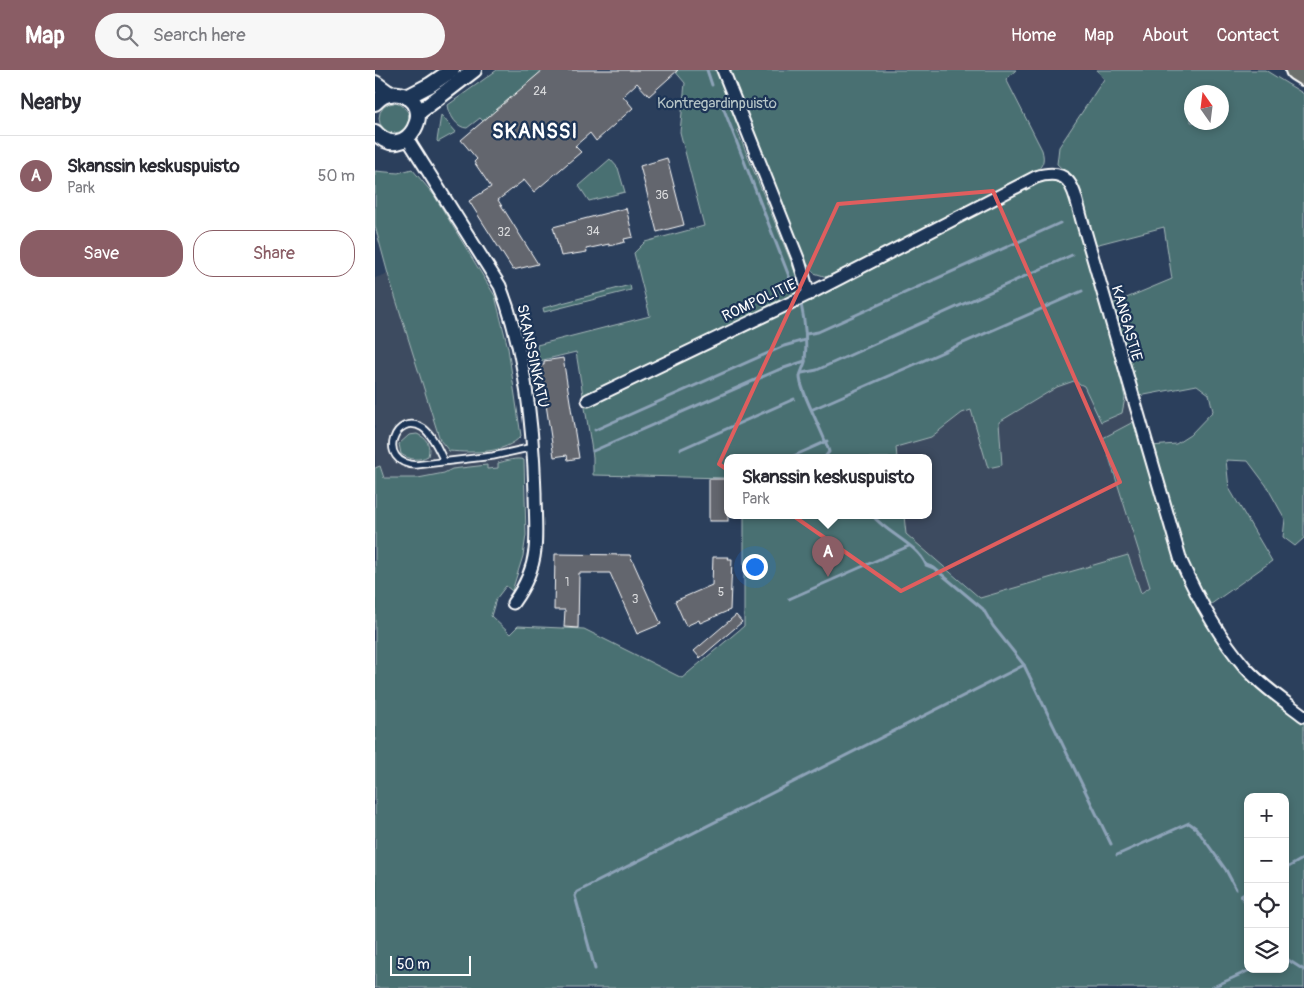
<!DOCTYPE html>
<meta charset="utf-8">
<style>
:root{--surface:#fff;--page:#f7f7f7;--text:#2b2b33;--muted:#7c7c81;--line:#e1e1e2;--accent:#8a5d65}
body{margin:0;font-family:Pangolin,sans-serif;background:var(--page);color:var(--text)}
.controls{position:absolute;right:15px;bottom:15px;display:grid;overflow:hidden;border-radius:10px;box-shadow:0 2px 8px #0003}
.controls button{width:45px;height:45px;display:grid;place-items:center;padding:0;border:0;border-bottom:1px solid var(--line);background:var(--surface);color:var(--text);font:25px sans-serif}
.compass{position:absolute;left:809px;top:15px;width:45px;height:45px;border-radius:50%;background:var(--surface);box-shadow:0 2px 8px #0003;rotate:346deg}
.scale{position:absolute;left:15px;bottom:12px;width:81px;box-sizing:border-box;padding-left:5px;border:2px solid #fff;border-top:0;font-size:14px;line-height:18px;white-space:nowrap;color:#fff;-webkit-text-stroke:4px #1d3557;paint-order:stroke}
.you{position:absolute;left:379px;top:496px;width:18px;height:18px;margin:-12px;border:4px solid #fff;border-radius:50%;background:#1a73e8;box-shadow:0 0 0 8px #1a73e833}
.badge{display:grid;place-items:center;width:32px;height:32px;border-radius:50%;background:var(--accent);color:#fff;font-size:16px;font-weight:700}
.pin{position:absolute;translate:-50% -41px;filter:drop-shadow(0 1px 2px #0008)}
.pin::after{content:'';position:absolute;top:26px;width:18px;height:15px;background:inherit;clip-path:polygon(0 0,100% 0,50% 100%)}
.popup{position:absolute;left:349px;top:384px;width:208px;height:65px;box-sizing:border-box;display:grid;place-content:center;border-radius:10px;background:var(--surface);filter:drop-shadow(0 1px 4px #0005);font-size:16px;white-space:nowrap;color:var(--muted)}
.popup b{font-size:19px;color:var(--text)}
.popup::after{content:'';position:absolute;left:50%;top:100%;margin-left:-10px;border:10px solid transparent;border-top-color:var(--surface)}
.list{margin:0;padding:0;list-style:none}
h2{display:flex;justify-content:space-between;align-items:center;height:65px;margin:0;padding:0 20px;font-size:21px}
h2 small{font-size:16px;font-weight:400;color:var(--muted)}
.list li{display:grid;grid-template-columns:32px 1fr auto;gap:15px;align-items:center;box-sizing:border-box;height:80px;padding:0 20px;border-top:1px solid var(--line)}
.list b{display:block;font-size:19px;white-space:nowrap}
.list p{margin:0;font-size:16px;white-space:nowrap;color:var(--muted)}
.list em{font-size:16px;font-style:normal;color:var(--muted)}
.actions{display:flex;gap:10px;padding:15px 20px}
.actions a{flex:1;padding:11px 0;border:1px solid var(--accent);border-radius:20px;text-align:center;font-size:18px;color:var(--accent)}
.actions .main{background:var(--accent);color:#fff}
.icon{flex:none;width:28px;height:28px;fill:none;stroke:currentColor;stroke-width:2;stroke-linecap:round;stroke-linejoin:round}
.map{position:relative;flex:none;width:929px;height:918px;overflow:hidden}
header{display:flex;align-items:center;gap:30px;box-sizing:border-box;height:70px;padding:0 25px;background:var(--accent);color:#fff}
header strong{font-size:24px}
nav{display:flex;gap:28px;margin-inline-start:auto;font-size:18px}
.search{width:350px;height:45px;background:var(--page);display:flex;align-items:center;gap:12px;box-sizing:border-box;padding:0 18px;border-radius:28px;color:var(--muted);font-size:19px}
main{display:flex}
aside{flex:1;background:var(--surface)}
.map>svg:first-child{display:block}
</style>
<header>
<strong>Map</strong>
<div class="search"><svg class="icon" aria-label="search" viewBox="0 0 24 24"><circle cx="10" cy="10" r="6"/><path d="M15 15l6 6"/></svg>Search here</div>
<nav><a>Home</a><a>Map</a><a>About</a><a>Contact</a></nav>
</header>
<main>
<aside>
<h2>Nearby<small></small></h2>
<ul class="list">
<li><span class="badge">A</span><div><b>Skanssin keskuspuisto</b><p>Park</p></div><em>50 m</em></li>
</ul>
<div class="actions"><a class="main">Save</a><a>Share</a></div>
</aside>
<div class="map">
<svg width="929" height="918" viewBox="0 0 929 918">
<rect width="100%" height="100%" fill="#2b3f5c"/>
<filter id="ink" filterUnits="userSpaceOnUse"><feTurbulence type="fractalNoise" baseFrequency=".02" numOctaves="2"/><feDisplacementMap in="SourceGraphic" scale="10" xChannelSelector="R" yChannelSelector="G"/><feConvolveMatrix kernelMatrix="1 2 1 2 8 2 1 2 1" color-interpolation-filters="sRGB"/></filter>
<g filter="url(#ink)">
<g fill="#3c4b61">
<path d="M21,201L75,380L144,370L147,395L10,413L5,397L0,398V208Z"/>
<path d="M699,311L709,316L727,352L747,343L750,328L760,351L728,368L775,517L736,541L656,575L587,511L509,446H553V388H477L556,367L587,343L597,340L614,397L627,395L624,352L682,317Z"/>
</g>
<g fill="#4a6f72" stroke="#a4b7b8" fill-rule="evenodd">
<path d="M122,0H168L109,52L105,48L92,58C82,58 74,45 73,35Z"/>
<path d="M299,0H641L631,9L667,80C670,91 668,95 660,103L452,207L439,203L431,192L374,51L362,60L423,209L438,225L662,113C675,108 684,109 694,120L734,258L750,328L747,343L726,352L709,316L699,311L682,317L624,352L627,395L613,398L596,340L587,343L556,367L521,377L522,388H353V408L218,405V387L201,282L164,291L162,275L275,246L259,183L270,172L329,156L305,62L310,13Z"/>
<path d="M722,0H890L929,24V468L920,476L908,467L910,449L891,415L873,391L851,390L854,418L897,491L832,537L817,509L776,376L801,374L815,365L838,341L834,324L822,315L764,326L737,234L797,209L789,157L720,175L697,108L682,94L684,77L729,9ZM816,22H846V52H816Z"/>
<circle cx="19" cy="48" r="15"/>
<path d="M66,45L81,62L63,72L62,71Z"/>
<path d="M235,89L243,98L250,122L214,131L204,116Z"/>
<path d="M37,99L59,125L120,226L133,278L146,366C130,384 98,383 74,381L65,370L13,204L0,156V101L23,103Z"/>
<path d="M255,215L256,220L169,242L168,238Z"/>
<path d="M760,351L804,498L863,595L929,650V918H0V398L5,396L9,408H43L69,403L77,399L112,395V399L123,398V393C131,391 142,387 149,390L151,465L148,486L137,521L131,516L121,529L116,546L135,564L143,556L209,559L307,608L369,556V446H529L531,464L605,528L753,485L766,523L775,517L728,368ZM873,727H910V899H873Z"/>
<path d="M42,364C52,368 56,375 53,386C44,391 35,390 26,384L24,374L34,365Z"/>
</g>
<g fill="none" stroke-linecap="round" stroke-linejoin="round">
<g stroke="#8da3b8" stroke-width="3">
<path d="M332,0L337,15"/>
<path d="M348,37L419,219"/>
<path d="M426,234C430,252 432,273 430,292C429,296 426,302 425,306C424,320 450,365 454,382L449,388"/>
<path d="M431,264L443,262L685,153"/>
<path d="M427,303L442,300L697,185"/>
<path d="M438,339L707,221"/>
<path d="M220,360L409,276L430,270"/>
<path d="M306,379L419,329"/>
<path d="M218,381L403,300L430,291"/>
<path d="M414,388L452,371"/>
<path d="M498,446C513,464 543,475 551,495L559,498L608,539L618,556L649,595L736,774"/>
<path d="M414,529L534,476"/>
<path d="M742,785L814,753L821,758L851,800L861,819"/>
<path d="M910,799L929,788"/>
<path d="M873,822L866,826L873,835"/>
<path d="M910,888L929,900"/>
<path d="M220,899L200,826L202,822L649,595"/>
<path d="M836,918L877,899"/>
</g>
</g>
<g fill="#64666e" stroke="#fff">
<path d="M168,0H303L274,26L262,13L248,26L258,38L221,71L215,63L200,76L206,82L159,122L149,110L123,130L163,194L138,200L94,131L116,117L99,92L102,89L86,70Z"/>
<path d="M292,88L309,155L282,162L265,96Z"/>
<path d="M251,138L258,167L249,169L250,172L234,176V174L211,179L212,182L186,186L178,157Z"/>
<path d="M188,288L204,388L193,390L192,385L179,387L165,295H169V291Z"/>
<rect x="334" y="409" width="19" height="42"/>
<path d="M180,484L255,485L286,554L262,564L235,503H204L203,558L189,557L190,540H179Z"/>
<path d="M338,487H354L353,489H357L355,540L325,553L324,550L311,556L300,531L337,515Z"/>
<path d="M361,545L367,552L325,588L319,581Z"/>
</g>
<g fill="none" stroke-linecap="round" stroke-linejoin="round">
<g stroke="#fff" stroke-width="9">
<path id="service" d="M69,391C64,381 58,365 48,358C20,340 0,393 41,395L118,386L158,377"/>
</g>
<g stroke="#fff" stroke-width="15">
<g id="minor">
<path d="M32,68L125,216C150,280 158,354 160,423C160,442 162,462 160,480C158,499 149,518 138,533"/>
<path d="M434,224L661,107C700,95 699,125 708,154L806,491C822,527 843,566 870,597C887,616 909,631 929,646"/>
<path d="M213,330L434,224L424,191L348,0"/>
</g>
</g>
<g stroke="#fff" stroke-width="18">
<g id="tertiary">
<path d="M0,13L15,24"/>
<path d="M32,27L55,15L77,0"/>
<path d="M0,33C6,26 14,22 24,24C65,32 31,97 0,62"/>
<path d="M43,43L99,0"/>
</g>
</g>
<g stroke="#fff" stroke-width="24">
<path id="motorway" d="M921,0L929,5"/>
</g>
<use href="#service" stroke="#1d3557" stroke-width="5.5"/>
<use href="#minor" stroke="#1d3557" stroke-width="11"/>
<use href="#tertiary" stroke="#1d3557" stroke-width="14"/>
<use href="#motorway" stroke="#6c706d" stroke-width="20"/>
</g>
</g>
<path fill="none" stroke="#e05e5e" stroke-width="4" stroke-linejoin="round" d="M618,121L745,412L526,521L344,394L463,134Z"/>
<g text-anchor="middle" stroke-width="4.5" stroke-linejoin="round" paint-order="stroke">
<g font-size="12" fill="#d8d9db">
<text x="165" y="25">24</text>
<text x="287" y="129">36</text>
<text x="218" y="165">34</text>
<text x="129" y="166">32</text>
<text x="192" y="516">1</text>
<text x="346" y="526">5</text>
<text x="260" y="533">3</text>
</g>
<g font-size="15" fill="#b7c5c7" stroke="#1d3557">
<text x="342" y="38">Kontregardinpuisto</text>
</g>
<g font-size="15" fill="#fff" stroke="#1d3557">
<text transform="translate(384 230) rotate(-25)" y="5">ROMPOLITIE</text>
<text transform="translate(752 253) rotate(74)" y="5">KANGASTIE</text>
<text transform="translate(158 286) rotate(78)" y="5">SKANSSINKATU</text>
</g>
<g font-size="20" font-weight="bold" letter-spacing="1" fill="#fff" stroke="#1d3557">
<text x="160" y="68">SKANSSI</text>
</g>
</g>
</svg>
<div class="controls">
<button>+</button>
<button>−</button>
<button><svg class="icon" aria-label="locate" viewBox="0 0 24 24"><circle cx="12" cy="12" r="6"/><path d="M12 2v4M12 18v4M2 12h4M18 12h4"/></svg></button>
<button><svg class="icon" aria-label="layers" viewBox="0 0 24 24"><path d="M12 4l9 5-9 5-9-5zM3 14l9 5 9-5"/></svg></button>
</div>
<svg class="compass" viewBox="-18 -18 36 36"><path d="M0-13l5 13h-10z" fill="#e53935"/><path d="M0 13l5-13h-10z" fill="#7c7c81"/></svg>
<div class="scale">50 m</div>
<div class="you"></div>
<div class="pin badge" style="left:453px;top:507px">A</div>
<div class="popup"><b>Skanssin keskuspuisto</b>Park</div>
</div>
</main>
